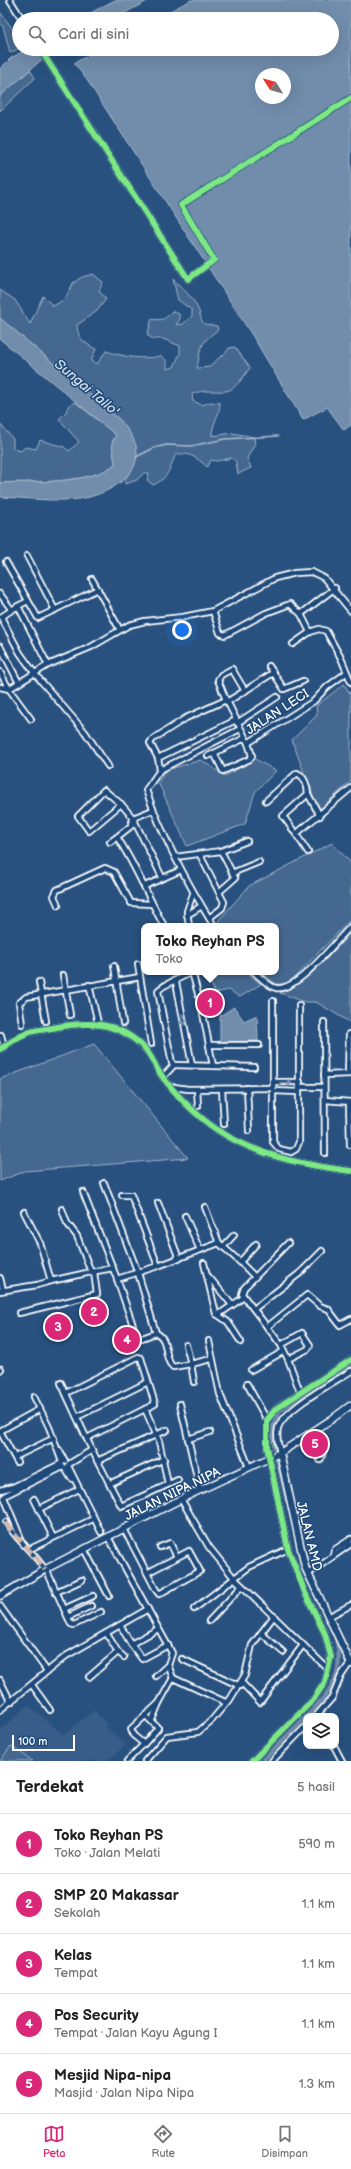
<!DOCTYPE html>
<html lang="id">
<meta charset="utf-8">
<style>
:root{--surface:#fff;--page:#f6f6f6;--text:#222;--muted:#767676;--line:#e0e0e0;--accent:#db2777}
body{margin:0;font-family:"Balsamiq Sans",sans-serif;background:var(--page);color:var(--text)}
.controls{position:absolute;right:12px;bottom:12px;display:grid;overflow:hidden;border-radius:8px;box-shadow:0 4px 16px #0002}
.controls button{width:36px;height:36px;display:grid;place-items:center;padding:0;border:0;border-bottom:1px solid var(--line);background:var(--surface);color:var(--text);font:20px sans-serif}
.compass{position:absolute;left:255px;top:68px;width:36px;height:36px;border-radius:50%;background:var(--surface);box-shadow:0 4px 16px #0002;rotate:307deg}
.scale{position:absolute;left:12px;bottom:10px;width:63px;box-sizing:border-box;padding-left:4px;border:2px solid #fff;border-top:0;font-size:11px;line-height:14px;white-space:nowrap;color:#fff;-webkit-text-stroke:3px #1f4a7a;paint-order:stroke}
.you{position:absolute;left:182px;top:630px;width:14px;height:14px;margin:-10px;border:3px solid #fff;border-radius:50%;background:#1a73e8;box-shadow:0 0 0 6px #1a73e833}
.badge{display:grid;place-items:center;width:26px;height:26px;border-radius:50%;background:var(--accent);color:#fff;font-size:13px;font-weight:700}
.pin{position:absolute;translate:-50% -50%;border:2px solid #fff;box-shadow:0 1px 4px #0006}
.popup{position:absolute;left:141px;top:923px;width:138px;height:52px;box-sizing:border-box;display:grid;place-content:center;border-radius:8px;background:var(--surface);filter:drop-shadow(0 1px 3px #0005);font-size:13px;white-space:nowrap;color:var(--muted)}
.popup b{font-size:15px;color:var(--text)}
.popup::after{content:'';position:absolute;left:50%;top:100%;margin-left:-8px;border:8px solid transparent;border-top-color:var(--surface)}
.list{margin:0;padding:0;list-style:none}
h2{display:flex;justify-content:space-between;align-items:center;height:52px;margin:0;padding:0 16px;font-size:17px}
h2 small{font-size:13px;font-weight:400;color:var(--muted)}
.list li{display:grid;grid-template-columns:26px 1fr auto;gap:12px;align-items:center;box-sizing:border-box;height:60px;padding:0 16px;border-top:1px solid var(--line)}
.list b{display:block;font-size:15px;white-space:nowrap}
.list p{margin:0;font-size:13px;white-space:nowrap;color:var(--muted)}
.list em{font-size:13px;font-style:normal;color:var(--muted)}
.icon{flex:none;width:22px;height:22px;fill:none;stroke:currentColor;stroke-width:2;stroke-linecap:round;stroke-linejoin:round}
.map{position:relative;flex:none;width:351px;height:1761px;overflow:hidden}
.search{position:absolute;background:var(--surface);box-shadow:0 4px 16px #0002;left:12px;right:12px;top:12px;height:44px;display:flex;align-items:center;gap:10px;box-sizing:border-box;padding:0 14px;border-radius:22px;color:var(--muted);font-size:15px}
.sheet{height:352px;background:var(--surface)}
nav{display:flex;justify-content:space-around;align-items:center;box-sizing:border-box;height:56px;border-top:1px solid var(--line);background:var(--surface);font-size:11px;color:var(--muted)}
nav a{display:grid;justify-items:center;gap:2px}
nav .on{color:var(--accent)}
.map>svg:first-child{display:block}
</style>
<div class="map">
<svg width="351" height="1761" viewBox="0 0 351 1761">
<rect width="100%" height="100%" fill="#28517f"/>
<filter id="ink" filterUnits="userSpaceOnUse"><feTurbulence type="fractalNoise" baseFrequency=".025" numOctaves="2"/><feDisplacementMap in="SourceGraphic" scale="8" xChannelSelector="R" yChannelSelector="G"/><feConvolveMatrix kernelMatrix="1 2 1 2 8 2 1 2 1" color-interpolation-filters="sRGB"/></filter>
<g filter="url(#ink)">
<path fill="#375d88" d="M28,1705L64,1735L94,1710L108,1725L106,1727L126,1745L107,1761H0V1731Z"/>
<g fill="#446890" stroke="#a2b4c8">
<path d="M0,12L19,37L18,49L10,53L3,26L0,24Z"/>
<path d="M30,70L35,78L0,111V96Z"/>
<path d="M93,274L103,282L99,291L106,299L97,311L77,325C78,339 83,342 96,349L91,361L97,364L106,351C124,357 143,360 161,356L167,361V369L174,367L180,353V346L163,339H153L147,335L152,319C162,321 166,319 172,311L179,314L180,319L176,325L183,324L192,316V310L178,300L173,279C182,288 193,297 198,309C201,315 200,319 204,324L217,326L218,330C200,342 201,348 197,368L210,367C216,358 225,356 229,348L235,347L250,368C244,375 236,390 226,391C212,392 205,389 192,394L193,401L202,405L210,402L220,403C220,415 212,423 212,436L232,433L254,437L255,444L247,458L251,468L238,474L236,462L232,458L217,461L211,460L207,467C196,457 191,453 176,454C169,469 169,478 153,485L147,480L149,474L145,472L137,480L125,484V479L134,466L137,453L121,421L0,318V290L15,300L30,324L43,296L53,306L65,299L73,283L82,277Z"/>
<path d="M75,402L116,435L112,443L115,464C90,485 32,481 0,483V424L13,439V449L21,451L25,447L36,449L40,440L64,447L69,451L79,442L59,419L66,412L68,406Z"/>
<path d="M344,684L351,695V781L318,811L292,740L317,715L316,706Z"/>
<path d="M255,759L276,771L255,792L245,824L187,846L158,782L167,770L201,760L225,776Z"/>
<path d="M332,843L351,863V919L288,984H276L261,972H276V926H221L218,921L249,886Z"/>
<path d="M351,933V1023L316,1002H305L280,993C309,980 329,956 351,933Z"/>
<path d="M213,972H246L261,984L240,997L229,990L215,993L208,976Z"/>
<path d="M94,1044L188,1158L25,1171L0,1181V1079Z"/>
<path d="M11,1746L33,1761H0Z"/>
</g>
<g fill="#718dab" stroke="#aabbcd" fill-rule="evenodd">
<path d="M115,0H149L114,19H79Z"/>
<path d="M191,0H351V425L344,430L327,407L303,420L252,335L87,80L74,63L101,49H332V19H155ZM261,74H285V98H261Z"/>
<path d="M27,49H59L46,56L0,96V69L11,58Z"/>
<path d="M0,318L121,421C128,430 137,441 137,453C137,480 102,496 79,499C54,502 26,498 0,497V483C31,481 91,485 115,464L112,443L116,435L0,339Z"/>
<path d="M234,1007L244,1021L257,1015L258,1041L220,1042V1016Z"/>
</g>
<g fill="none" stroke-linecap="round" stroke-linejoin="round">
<path stroke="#aabbcd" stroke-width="1.5" d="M136,457L154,448L166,445L191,446L225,439L278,436"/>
<g stroke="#718dab" stroke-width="4.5">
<path d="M287,1501L273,1440V1427L279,1411L351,1364"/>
<path d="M307,1716C332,1691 346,1672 335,1635"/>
<path d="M262,1761L306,1717"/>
</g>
<g stroke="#fff" stroke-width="8">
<g id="minor">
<path d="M10,0L22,19"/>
<path d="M40,49L188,279L214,260L181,205L351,98"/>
<path d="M27,556L55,610"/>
<path d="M6,562L38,618L98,589"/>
<path d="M92,579L120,630"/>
<path d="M0,594L11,609"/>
<path d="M18,606L28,601"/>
<path d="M213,611L220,633L225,635L266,613L290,604L301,614L310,632L319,629L326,631L341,658L351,682"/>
<path d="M301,614L335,588"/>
<path d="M293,644L310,632"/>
<path d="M0,646L19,683"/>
<path d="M48,665L18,606L1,617L20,653L35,674L85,732L108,766"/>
<path d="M269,666L284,689L303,681"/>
<path d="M0,672L9,689L48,665L91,647L129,625L145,621L183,617L213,611L275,578L295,573L312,572L324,578L351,611"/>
<path d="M0,687L9,689L31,719"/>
<path d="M227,701L248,743"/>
<path d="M227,702L273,673"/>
<path d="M237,723L277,697"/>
<path d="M214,753L223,771L250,759L252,756L248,743L314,701L327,687L346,673"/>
<path d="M208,756L245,738"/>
<path d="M158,758L236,720"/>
<path d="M160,770L240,729"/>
<path d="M104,790L121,804L89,831L78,816Z"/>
<path d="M308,794L320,816"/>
<path d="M266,801L297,773C304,776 308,786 308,794L283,816L296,834L351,788"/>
<path d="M121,804L133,818L162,877"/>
<path d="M133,818L131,826L117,837C136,866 148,897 164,926"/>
<path d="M133,818L153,810"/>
<path d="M296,834L308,852"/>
<path d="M110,842L117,837"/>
<path d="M200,855L224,902L222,908L209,918"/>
<path d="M175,857L221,851L247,841"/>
<path d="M232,873L259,862"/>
<path d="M145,886L181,870"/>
<path d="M219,892L235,878L221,851"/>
<path d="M58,905L54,896L57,890L105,868L114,872L131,903L152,904"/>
<path d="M187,915L200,907"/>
<path d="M189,926L187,911L193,894"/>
<path d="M214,926C187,883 163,838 146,790L160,770L158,758L150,743L153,739L186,718L226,700L218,680L221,675L232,669L245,691"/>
<path d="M138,964L151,1044"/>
<path d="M114,966L123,1023"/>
<path d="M192,972L202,1008L213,1066"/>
<path d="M254,972C260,977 268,986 276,988C297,992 336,941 351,926"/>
<path d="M63,975L70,1015"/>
<path d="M39,982L46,1021"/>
<path d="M176,982L192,1065"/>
<path d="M89,985L98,1023"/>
<path d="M273,1001V1142L279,1149L291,1152L296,1149L299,1142V1005"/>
<path d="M324,1022L325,1153"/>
<path d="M22,1024L19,1003L26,997L140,977"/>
<path d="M1,1035L4,1047"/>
<path d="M209,1045H259"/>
<path d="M0,1049C8,1045 15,1038 23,1035C31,1030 43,1030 52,1028C87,1021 118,1020 145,1049C151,1055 154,1064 159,1072C175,1094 193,1113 216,1129C256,1156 304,1165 351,1171"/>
<path d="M174,1065L172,1063L158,991C160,986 185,976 192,972"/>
<path d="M174,1065L254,1067"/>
<path d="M348,1074L349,1034"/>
<path d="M324,1075L351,1074"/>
<path d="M163,1077L174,1065"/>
<path d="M273,1082H300"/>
<path d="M174,1087L188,1089L273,1088"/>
<path d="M300,1087H324"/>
<path d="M247,1088L249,1131"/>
<path d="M197,1089L198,1106"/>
<path d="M222,1089L224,1124"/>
<path d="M273,1091L299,1092"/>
<path d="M325,1100L351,1102"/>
<path d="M349,1102L350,1145"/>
<path d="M104,1183L138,1273L156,1333"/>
<path d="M83,1192L117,1279L137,1337L142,1338L156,1333C170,1339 163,1359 173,1367L191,1364L186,1345"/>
<path d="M158,1203L179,1259"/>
<path d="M205,1207L219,1243"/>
<path d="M24,1212L40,1243L51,1281L91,1272L77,1236L67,1223L62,1209"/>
<path d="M185,1216L200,1250"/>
<path d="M256,1244L240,1262L255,1277L244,1288L242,1294L281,1345L288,1359L300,1392"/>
<path d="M223,1247L234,1235"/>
<path d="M204,1263L216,1314L218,1315L244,1297"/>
<path d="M158,1266L219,1243L240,1262"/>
<path d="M91,1272L113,1268"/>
<path d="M209,1277L232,1305"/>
<path d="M255,1277L288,1243"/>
<path d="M0,1278L3,1290"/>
<path d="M117,1279L158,1266L131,1195H122"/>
<path d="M0,1291L37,1285L51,1281"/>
<path d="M254,1309L300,1273L322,1251"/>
<path d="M19,1313L97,1294L94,1272"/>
<path d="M218,1315L228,1322L241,1342"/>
<path d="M267,1327L307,1295L320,1306L328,1309L340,1325L351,1319"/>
<path d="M209,1341L220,1394L249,1467"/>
<path d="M281,1345L302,1333L310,1345L308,1349L288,1359"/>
<path d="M0,1370L1,1369"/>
<path d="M251,1370L284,1351"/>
<path d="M194,1382L191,1364L211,1359"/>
<path d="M61,1383L92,1450L121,1506L178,1480"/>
<path d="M247,1384L267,1420"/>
<path d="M66,1393L138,1357L141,1358L155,1404L87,1438"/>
<path d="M34,1397L49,1427L62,1462"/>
<path d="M180,1404L200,1490"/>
<path d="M145,1409L159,1441L168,1484"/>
<path d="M77,1417L148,1382"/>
<path d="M0,1431L40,1409"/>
<path d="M0,1431L17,1462"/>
<path d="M313,1431C320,1441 327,1449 320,1460"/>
<path d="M188,1439L210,1432"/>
<path d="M59,1450L65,1461"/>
<path d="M280,1453C278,1445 276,1436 278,1428C283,1410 334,1382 351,1371"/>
<path d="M15,1457L54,1438"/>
<path d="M97,1461L167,1430"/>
<path d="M69,1464L92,1450"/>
<path d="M68,1466L101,1532"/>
<path d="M65,1468L71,1478L73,1479"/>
<path d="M109,1484L164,1459"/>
<path d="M0,1490L13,1487L62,1463"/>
<path d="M6,1495L63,1467"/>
<path d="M4,1497L20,1536"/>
<path d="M34,1499L53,1537"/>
<path d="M181,1499L209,1547L234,1578L328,1669"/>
<path d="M39,1509L79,1489"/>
<path d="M6,1522C16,1540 34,1552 45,1570"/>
<path d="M124,1529L156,1590L159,1594L200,1571L189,1551L147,1573"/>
<path d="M108,1537L172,1653L168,1665L173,1678"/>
<path d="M160,1547L170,1543L177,1557"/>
<path d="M30,1549L93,1519"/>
<path d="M84,1549L109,1596"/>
<path d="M333,1556L334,1550L351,1539"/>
<path d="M46,1569L71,1624L74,1625L101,1612"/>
<path d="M308,1574L351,1544"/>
<path d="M56,1592L82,1580"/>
<path d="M0,1606L47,1671"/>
<path d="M64,1609L93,1596"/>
<path d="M148,1609L120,1625L131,1644L158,1629"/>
<path d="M194,1609L249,1567L288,1549"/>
<path d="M330,1616L351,1605"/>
<path d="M68,1617L91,1606"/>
<path d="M209,1621L242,1586"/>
<path d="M261,1633L283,1652"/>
<path d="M107,1634L118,1652L124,1657"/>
<path d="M131,1644L142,1659L168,1645"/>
<path d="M182,1659L240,1686"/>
<path d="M156,1676L168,1665"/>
<path d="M89,1677L118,1652"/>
<path d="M173,1678L225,1702L229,1701L245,1675L252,1645L274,1616"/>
<path d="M0,1680L11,1702"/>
<path d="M241,1682L260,1702L303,1645"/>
<path d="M32,1685L50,1710"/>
<path d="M0,1710L66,1656L120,1625"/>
<path d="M316,1716L332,1698L341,1676L350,1663"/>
<path d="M152,1720L159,1703L173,1678"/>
<path d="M144,1744L158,1728L145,1715"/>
<path d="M334,1746L342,1761"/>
<path d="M127,1761L144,1744L133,1735L131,1729L159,1703"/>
<path d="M145,1761L167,1736L198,1732L212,1720L227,1702"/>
<path d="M252,1761L313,1700L325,1682L331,1657L325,1634L306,1595L288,1549L267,1447V1420L276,1409L286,1402L351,1360"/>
<path d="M272,1761L306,1726"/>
</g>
</g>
<g stroke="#fff" stroke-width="9">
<g id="tertiary">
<path d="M280,1453L305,1567L351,1664"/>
<path d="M0,1596L46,1569L181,1499L280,1453L332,1419L351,1405"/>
</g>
</g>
<use href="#minor" stroke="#1f4a7a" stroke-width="4.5"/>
<use href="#tertiary" stroke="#1f4a7a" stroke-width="6"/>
<path stroke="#d1b7ad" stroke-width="5" stroke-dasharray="10 5" stroke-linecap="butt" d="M6,1522C16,1540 34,1552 45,1570"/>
<g stroke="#1f4a7a" stroke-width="8">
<g id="cycleway">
<path d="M40,49L188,279L214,260L181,205L351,98"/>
<path d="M0,1049C8,1045 15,1038 23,1035C31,1030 43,1030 52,1028C87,1021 118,1020 145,1049C151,1055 154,1064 159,1072C175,1094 193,1113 216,1129C256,1156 304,1165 351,1171"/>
<path d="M252,1761L313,1700L325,1682L331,1657L325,1634L306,1595L288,1549L267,1447V1420L276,1409L286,1402L351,1360"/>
</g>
</g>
<use href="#cycleway" stroke="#7ce984" stroke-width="6"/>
</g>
<defs><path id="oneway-shaft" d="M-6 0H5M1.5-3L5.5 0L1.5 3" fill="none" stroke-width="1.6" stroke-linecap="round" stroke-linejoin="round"/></defs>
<g stroke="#7992af">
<use href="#oneway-shaft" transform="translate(183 1020) rotate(79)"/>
<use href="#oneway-shaft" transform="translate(286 1083) rotate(2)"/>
</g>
</g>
<g text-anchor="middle" stroke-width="3" stroke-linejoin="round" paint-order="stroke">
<g font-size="13" fill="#fff" stroke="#1f4a7a">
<text transform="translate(277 711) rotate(-33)" y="5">JALAN LECI</text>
<text transform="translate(172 1493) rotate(-26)" y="5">JALAN NIPA NIPA</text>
<text transform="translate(310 1536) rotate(76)" y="5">JALAN AMD</text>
</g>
<g font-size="14" font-style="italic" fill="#d4dde6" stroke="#1f4a7a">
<text transform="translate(87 387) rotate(40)" y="5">Sungai Tallo'</text>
</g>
</g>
</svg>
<div class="controls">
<button><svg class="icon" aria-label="layers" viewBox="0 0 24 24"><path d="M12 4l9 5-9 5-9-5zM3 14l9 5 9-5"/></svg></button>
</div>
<svg class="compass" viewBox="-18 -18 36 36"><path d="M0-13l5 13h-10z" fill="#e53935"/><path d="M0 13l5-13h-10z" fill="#767676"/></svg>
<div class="scale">100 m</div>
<div class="you"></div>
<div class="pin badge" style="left:210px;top:1003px">1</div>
<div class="popup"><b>Toko Reyhan PS</b>Toko</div>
<div class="pin badge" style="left:94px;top:1312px">2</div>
<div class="pin badge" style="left:58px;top:1327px">3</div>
<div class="pin badge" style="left:127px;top:1340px">4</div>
<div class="pin badge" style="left:315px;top:1444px">5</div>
<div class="search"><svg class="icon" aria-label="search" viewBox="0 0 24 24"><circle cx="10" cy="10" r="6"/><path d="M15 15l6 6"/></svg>Cari di sini</div>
</div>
<section class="sheet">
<h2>Terdekat<small>5 hasil</small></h2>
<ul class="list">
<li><span class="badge">1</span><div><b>Toko Reyhan PS</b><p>Toko · Jalan Melati</p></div><em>590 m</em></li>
<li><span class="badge">2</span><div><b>SMP 20 Makassar</b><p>Sekolah</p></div><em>1.1 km</em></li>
<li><span class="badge">3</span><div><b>Kelas</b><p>Tempat</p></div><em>1.1 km</em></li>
<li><span class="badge">4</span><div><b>Pos Security</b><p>Tempat · Jalan Kayu Agung I</p></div><em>1.1 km</em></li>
<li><span class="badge">5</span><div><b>Mesjid Nipa-nipa</b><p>Masjid · Jalan Nipa Nipa</p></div><em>1.3 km</em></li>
</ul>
</section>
<nav>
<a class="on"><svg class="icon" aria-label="map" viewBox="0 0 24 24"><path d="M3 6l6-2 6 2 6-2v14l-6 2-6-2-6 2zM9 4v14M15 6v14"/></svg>Peta</a>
<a><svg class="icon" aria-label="directions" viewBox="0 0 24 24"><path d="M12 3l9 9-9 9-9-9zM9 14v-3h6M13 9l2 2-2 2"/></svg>Rute</a>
<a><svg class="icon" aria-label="saved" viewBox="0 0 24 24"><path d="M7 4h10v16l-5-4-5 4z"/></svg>Disimpan</a>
</nav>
